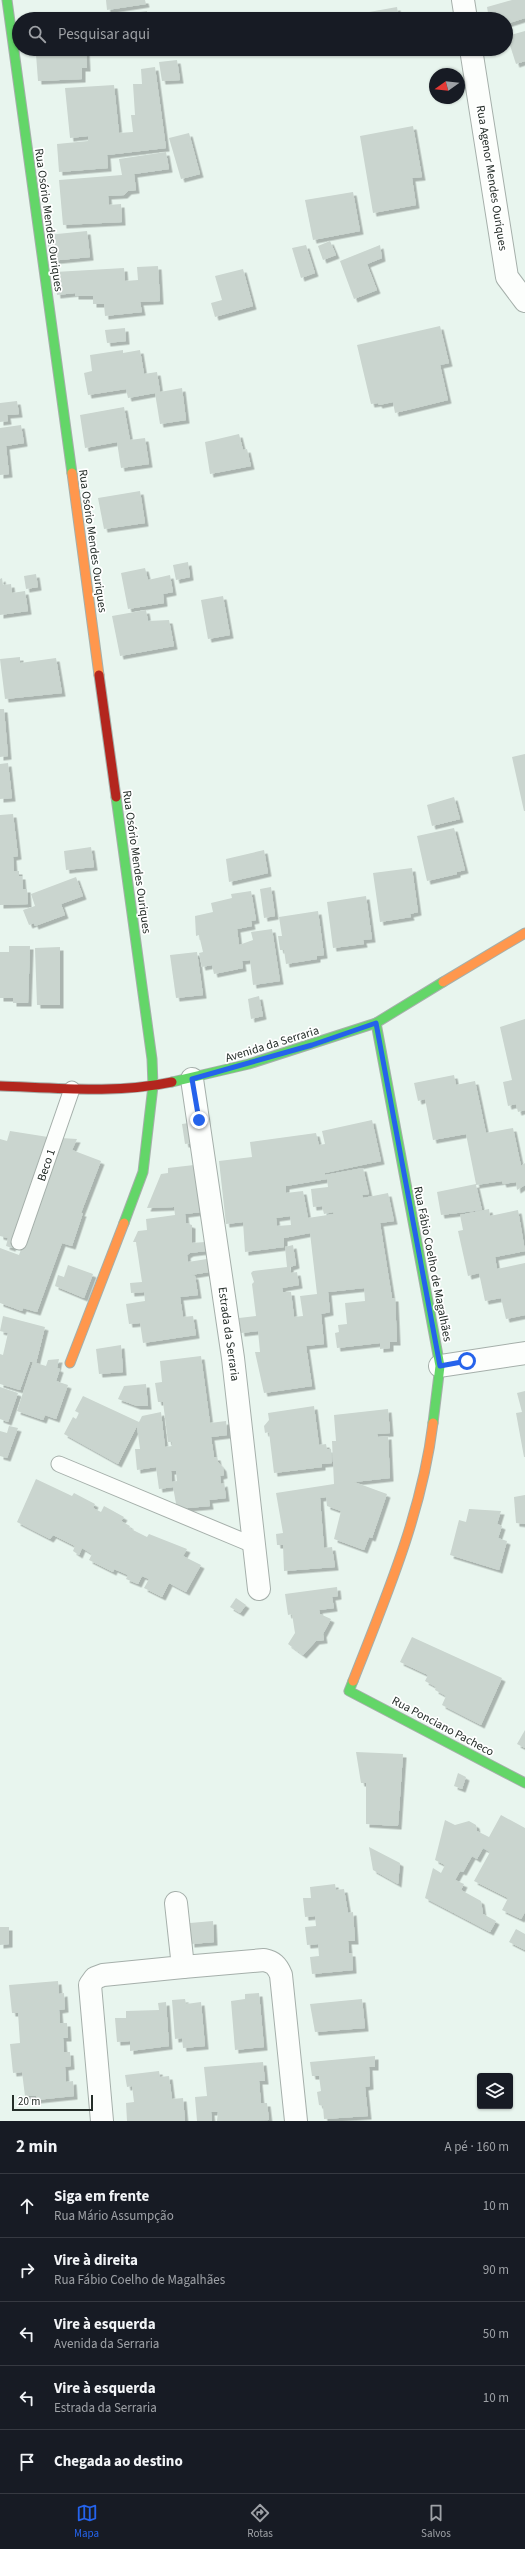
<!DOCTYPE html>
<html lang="pt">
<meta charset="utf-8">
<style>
:root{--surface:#171b24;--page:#20242c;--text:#f1f3f6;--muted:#9ea1a6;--line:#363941;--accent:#2563eb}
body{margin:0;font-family:"Source Sans 3",sans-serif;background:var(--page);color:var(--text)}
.controls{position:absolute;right:12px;bottom:12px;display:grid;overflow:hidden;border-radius:4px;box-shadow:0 1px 3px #0004}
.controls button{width:36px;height:36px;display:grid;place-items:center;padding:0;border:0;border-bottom:1px solid var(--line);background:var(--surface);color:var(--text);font:20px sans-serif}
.compass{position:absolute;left:429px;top:68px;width:36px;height:36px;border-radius:50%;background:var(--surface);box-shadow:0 1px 3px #0004;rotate:255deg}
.scale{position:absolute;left:12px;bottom:10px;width:81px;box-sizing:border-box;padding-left:4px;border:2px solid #252e29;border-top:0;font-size:11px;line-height:14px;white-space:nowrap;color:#252e29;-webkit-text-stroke:3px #fff;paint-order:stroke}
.stop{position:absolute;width:12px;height:12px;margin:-9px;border:3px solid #2563eb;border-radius:50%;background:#fff}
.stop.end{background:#2563eb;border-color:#fff;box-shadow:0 1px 4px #0008}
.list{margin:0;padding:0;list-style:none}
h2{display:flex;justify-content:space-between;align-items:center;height:52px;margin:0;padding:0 16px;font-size:17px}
h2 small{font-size:13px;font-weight:400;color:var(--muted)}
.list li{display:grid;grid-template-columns:26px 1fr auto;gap:12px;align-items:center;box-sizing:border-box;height:64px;padding:0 16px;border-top:1px solid var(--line)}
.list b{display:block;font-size:15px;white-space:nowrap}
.list p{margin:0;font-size:13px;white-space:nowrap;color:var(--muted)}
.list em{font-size:13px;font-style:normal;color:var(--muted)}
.icon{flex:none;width:22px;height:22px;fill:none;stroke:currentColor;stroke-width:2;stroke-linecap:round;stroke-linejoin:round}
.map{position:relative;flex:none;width:525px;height:2121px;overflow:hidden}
.search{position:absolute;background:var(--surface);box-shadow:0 1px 3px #0004;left:12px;right:12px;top:12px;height:44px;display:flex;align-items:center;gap:10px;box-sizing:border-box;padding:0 14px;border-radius:22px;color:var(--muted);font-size:15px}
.sheet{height:372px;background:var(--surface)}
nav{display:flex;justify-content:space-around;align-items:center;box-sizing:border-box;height:56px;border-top:1px solid var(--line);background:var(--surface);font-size:11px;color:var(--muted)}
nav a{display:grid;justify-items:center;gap:2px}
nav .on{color:var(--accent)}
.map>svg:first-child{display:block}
</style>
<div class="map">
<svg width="525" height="2121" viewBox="0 0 525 2121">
<defs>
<filter id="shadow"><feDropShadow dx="3.5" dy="3.5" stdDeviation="0" flood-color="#0004"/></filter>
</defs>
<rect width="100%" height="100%" fill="#e8f5ee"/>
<g fill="#cad5cf" fill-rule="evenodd" filter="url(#shadow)">
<path d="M106,0H145L146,4L107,10Z"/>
<path d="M512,0H525V18L506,24V19H489L487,7Z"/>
<path d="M397,7L399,19H348L347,16Z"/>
<path d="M147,11L148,19H132V13Z"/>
<path d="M92,13L93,19H46V15Z"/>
<path d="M525,31V61L516,64L507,36Z"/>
<path d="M86,50L87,68H82V79L38,81L36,54Z"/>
<path d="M177,60L180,80L162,81L159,62Z"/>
<path d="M155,67L166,148L107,155L108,168L59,172L57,144L88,141V136L70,138L65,88L114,85L119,133L133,132L131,115H135L133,84H142L141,69Z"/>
<path d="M413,126L422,177L412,178L416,205L373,213L360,136Z"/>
<path d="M189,133L200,174L181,179L169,138Z"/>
<path d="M166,152L169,169L134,174L136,190L128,191L124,195L108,196L109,205L121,204L122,222L63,225L59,180L122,175L119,159Z"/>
<path d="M353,192L360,231L313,240L305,200Z"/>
<path d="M87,231L90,257L50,261L47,235Z"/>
<path d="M330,241L336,255L323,260L318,246Z"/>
<path d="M306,245L315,273L301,278L292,248Z"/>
<path d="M380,245L382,258L367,264L377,290L354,299L340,261Z"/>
<path d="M158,266L160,301L140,302L142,312L105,316L104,304H93V296H75V293L57,295L55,272L124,268L125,281L138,280L137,267Z"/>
<path d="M243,269L253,306L215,317L211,303L222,300L215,276Z"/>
<path d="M440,326L449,363L440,365L448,400L395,413L393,402L379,405L378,403L371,404L357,345Z"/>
<path d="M125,328L126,341L107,343L105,330Z"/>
<path d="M123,350V353L140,350L144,374L157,372L160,392L182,388L186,420L160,424L155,393L128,398L126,389L88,395L84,373L92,371L90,355Z"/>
<path d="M17,401L19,414L7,415L8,421L0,422V403Z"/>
<path d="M124,407L130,440L145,438L149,464L121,468L117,442L85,448L80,415Z"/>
<path d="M21,425L24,443L6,446L9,474L0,475V428Z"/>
<path d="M239,434L243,450L247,449L251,466L210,474L205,442Z"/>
<path d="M140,491L145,523L104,529L98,498Z"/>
<path d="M188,562L190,577L176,580L173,565Z"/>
<path d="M145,568L148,580L170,575L173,592L163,594L164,603L128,609L121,573Z"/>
<path d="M36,574L38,587L26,589L24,576Z"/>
<path d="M2,578L3,585L11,584L12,593L25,591L28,611L0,615V579Z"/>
<path d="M223,596L230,635L208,639L201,600Z"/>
<path d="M146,610L148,621L169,620L174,646L120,656L112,616Z"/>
<path d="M20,657V663L56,658L62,693L5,699L0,659Z"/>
<path d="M0,709H4L8,756L0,757Z"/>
<path d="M525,754V811H524L512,757Z"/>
<path d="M8,763L12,798L0,799V764Z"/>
<path d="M454,797L460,819L432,826L427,805Z"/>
<path d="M13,814L18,856L13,857L14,871H19V876H22L23,889H27L28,904L0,905V815Z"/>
<path d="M454,828L465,870L457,872V874L427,881L417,836Z"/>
<path d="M91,847L94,867L66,870L64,851Z"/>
<path d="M264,850L268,873L229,882L226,859Z"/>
<path d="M412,868L418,912L410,914L411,917L380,922L373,873Z"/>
<path d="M76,877L83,896L61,904L65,915L35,926L34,923L29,925L23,910L35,906L31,894Z"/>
<path d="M271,887L275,916L264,918L260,889Z"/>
<path d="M251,891L256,920L251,921L252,926L237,929L239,945L253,940L251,932L272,929L280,981L253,985L250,960L242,961L243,968L214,974L212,965L202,967L199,953L203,952L199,935L196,936L195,916L213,912L211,903L232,898L231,894Z"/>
<path d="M366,896L372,939L363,940L364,944L333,948L327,902Z"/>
<path d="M318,911L324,955L317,956V959L286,964L284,950H280L278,936H282L279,917Z"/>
<path d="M9,946H30L28,1003H13V998H0V952H9Z"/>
<path d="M60,947V1005H37L35,948Z"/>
<path d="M197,952L203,995L176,998L170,955Z"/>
<path d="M259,996L263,1016L251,1019L248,999Z"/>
<path d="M525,1019V1110L518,1112L516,1104L508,1106L503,1082L512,1080L500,1027Z"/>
<path d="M454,1075L456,1085L475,1081L486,1133L513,1128L521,1166L525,1163V1185L517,1190L516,1182L503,1184L502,1181L476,1185L482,1210L441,1215L437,1192L476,1184L466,1134L433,1140L425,1099L418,1101L414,1083Z"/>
<path d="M372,1120L381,1161L325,1173V1175L363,1168L369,1194L362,1195L363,1198L388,1193L394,1221L380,1223L392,1298H395L397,1342H390V1348L380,1349V1343L337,1348L335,1333L339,1332L338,1325L347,1324L345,1303L365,1301L364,1288L328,1292L330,1312L321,1314L324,1344L306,1346L312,1386L264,1393L255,1352H260L258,1331L241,1333L239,1318L256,1316L252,1284L254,1282L251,1273L253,1271L287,1267L285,1247L293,1245L296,1265L290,1267L291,1273L297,1272L299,1285L282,1288L283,1292H291L294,1317L303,1316L300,1296L317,1294L310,1233L284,1238V1247L245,1252L243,1222L226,1224L219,1161L252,1157L250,1142L316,1133L319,1145L325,1144L322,1131ZM327,1179L328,1187L311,1189L313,1207L322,1206L324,1214L333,1212L334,1214L308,1218L303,1191L286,1193V1186ZM290,1216L291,1225L277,1226L276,1218Z"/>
<path d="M189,1123L192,1143L185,1144L182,1124Z"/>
<path d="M10,1131L48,1137L33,1191L12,1248L6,1246L8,1238L0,1236V1139L7,1141Z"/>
<path d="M61,1138L77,1139L72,1150L101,1161L81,1213H83L72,1246L62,1243L37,1312L23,1308L22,1311L0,1303V1248L19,1255Z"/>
<path d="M194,1165L201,1212L185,1214L186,1223L192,1225V1243L205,1242L206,1251L190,1253L187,1255L188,1262L207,1259L209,1272L191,1275L195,1276L198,1295L180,1297L183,1317L193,1316L196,1335L143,1343L140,1323L129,1324L126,1304L145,1301L144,1292L131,1293L130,1283L142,1282L136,1242H133L138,1231L147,1230L146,1219L175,1215L174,1207L147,1208L161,1174L168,1173V1168Z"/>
<path d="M489,1209L490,1216L518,1210L525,1251L495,1257L497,1269L525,1263V1315L506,1319L501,1298L485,1301L479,1273L468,1276L458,1231L463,1230L460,1215Z"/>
<path d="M68,1265L93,1274L84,1298L55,1286L58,1275L64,1277Z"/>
<path d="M3,1316L45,1327L36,1363L46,1366L48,1360L59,1359L57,1368L60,1369L56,1381L68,1385L56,1419L45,1415L43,1420L17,1411L33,1362H30L20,1390L0,1384V1354L3,1355L8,1333L0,1331Z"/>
<path d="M121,1345L123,1372L99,1374L96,1349Z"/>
<path d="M201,1356L210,1423L226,1421L227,1435L211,1437L214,1457H217L218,1462L223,1468L224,1475L220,1476L221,1484L224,1483L226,1498L209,1500L210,1506L177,1509L173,1487L159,1489L156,1467L137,1470L135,1449H140L137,1426L118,1464L64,1434L73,1417L76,1419L79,1413L75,1411L83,1396L139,1422L142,1416L161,1412L165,1447L172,1446V1442H168L163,1402H158L155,1383L162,1382L160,1361ZM171,1471H176L177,1481L172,1482Z"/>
<path d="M146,1384L148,1406H137L118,1399L124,1386Z"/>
<path d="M0,1387L18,1393L8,1422L0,1419Z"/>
<path d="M525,1391V1457H524L516,1413L522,1412L517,1393Z"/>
<path d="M314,1406L319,1445L326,1444L327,1449H331L332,1463L322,1464V1467L274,1473L269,1432L265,1433L264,1426L269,1420L268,1413Z"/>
<path d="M388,1409L390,1433L377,1434L378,1437L388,1436L390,1478L354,1482L387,1494L372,1538L369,1537L364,1550L334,1539L341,1511L327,1506L326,1497L320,1498L324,1548L332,1547L335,1567L284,1571L283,1545H277L276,1534L283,1533L276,1493L334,1484L332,1441H336L334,1415Z"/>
<path d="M9,1426L18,1428L7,1458L0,1456V1431L7,1433Z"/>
<path d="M36,1479L72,1496L74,1493L95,1504L93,1508L101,1512L104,1506L115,1512L124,1517L121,1521L130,1526L129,1528L147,1537L149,1534L187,1549L183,1556L201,1565L186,1592L169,1583L162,1597L144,1588L149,1579L142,1576L138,1584L126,1579L128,1575L114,1569L113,1572L89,1560L92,1554L82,1548L79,1555L73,1551L75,1546L53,1535L50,1539L17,1522Z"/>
<path d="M525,1495V1524L516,1523L514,1497Z"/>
<path d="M469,1509L501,1511L497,1524L502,1526L498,1538L507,1541L499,1570L450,1555L459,1520L466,1522Z"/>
<path d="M337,1587L338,1596L332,1597L334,1608L319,1610L320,1614L331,1619L323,1634L324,1640L316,1641L303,1655L288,1644L295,1633L292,1614L288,1615L285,1594Z"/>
<path d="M236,1598L246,1605L240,1613L230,1607Z"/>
<path d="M412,1637L502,1678L481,1725L442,1705L446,1696L435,1690L436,1687L425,1681L428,1675L400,1662Z"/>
<path d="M525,1730V1748L517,1744Z"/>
<path d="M356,1752L403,1754L398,1826L366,1824V1783H361Z"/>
<path d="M458,1773L466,1777L462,1789L454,1786Z"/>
<path d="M501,1815L525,1828V1912L521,1919L502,1910L508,1898L474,1881L490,1852L483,1848L477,1859L472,1856L463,1872L460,1871L455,1880L464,1884L461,1890L481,1901L483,1914L496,1921L490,1932L425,1898L433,1868L441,1873L445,1865L435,1860L445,1820L455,1825L469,1821L476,1825L477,1831L489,1837Z"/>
<path d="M369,1847L400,1863L398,1884L373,1870Z"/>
<path d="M335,1884L336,1890L344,1889L348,1913L353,1912L355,1941H348L349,1953H352L353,1970L312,1974L310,1957L319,1956L318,1944L307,1945L305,1927L316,1926L315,1916L305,1917L303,1898H311L310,1887Z"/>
<path d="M213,1921L214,1942L191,1944L190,1923Z"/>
<path d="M0,1927H9V1944L0,1945Z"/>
<path d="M516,1929L525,1934V1950L509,1942Z"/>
<path d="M58,1981L59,1994L64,1993L65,2009L59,2010L60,2023H67L68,2038H63L64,2052H70L71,2066L65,2067L66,2082L73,2081L74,2096L36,2100V2096H25L22,2072L13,2073L10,2044L20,2043L18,2013H12L9,1985Z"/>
<path d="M259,1993L264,2047L235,2050L231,2001L245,1999V1994Z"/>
<path d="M185,1999L186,2004L201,2002L205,2046L183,2048L182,2038L175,2039L172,2000Z"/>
<path d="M362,1999L365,2028L315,2032L310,2004Z"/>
<path d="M166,2002L169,2046L130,2051V2041L117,2042L115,2018H126V2011L159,2010L158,2003Z"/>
<path d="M375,2056V2067H369L370,2086L365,2087L368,2116L324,2119L323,2106L319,2105L317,2092L321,2091L319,2076H312L310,2062Z"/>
<path d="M263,2062L265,2081H259L261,2103H267L269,2120L217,2121L218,2112H211L212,2121H197L195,2097L207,2096L204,2067Z"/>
<path d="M159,2071L160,2077L169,2076L172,2099L183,2098L185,2121H127L126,2103L134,2102L132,2086L127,2087L125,2075Z"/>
</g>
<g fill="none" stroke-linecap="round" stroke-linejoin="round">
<g stroke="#a5afaa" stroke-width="17">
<g id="lane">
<path d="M19,1242L72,1089"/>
<path d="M59,1464L253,1545"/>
</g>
</g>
<g stroke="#a5afaa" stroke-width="24">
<g id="street">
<path d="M463,0L466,19"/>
<path d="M471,49L507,277L525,301"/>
<path d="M192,1079L233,1358L259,1589"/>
<path d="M440,1366L525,1353"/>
<path d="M183,1967L264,1960C273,1962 277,1965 281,1975L296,2121"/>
<path d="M102,2121L90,1985L95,1978L103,1975L183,1967L176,1903"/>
</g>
</g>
<g stroke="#a5afaa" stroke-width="11">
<g id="fast">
<path d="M7,0L72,473"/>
<path d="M116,797L152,1059L153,1086L143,1172L124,1223"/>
<path d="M376,1023L440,1366L433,1423"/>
<path d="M172,1082L249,1064L376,1023L443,982"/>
<path d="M353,1681L349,1691L525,1783"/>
</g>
</g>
<g stroke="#a5afaa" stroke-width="11">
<g id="slow">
<path d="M72,473L99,675"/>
<path d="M443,982L525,933"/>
<path d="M70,1363L124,1223"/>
<path d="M353,1681C386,1597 422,1513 433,1423"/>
</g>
</g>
<g stroke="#a5afaa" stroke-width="11">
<g id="jam">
<path d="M99,675L116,797"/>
<path d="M0,1086C56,1088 117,1094 172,1082"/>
</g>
</g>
<use href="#lane" stroke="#fcfefc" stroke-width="15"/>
<use href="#street" stroke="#fcfefc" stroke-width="22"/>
<use href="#fast" stroke="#63d668" stroke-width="9"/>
<use href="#slow" stroke="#ff974d" stroke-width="9"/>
<use href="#jam" stroke="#b3261e" stroke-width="9"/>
</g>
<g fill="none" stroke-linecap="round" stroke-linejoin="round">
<path stroke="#2563eb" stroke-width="5" d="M199,1120L192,1079L312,1045L376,1023L440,1366L467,1361"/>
</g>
<g text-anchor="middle" stroke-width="3.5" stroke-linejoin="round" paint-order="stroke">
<g font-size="12" fill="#252e29" stroke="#fff">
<text transform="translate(492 178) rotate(81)" y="4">Rua Agenor Mendes Ouriques</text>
<text transform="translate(49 220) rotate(82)" y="4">Rua Osório Mendes Ouriques</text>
<text transform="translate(93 541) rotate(82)" y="4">Rua Osório Mendes Ouriques</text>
<text transform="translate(137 862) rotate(82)" y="4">Rua Osório Mendes Ouriques</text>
<text transform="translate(272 1044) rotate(-17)" y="4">Avenida da Serraria</text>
<text transform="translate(46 1165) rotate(-71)" y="4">Beco 1</text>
<text transform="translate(433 1264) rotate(79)" y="4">Rua Fábio Coelho de Magalhães</text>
<text transform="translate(229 1334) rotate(82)" y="4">Estrada da Serraria</text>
<text transform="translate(443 1726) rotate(28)" y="4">Rua Ponciano Pacheco</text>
</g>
</g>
</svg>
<div class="controls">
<button><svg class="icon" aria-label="layers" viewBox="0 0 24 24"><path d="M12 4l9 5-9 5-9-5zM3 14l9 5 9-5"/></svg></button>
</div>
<svg class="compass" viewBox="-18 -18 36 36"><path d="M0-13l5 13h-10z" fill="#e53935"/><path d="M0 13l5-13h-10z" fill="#9ea1a6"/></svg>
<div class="scale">20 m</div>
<div class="stop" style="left:467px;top:1361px"></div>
<div class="stop end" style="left:199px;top:1120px"></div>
<div class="search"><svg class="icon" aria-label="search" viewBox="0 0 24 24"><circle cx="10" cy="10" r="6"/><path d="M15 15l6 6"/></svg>Pesquisar aqui</div>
</div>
<section class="sheet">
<h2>2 min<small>A pé · 160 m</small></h2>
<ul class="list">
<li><svg class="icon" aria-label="ahead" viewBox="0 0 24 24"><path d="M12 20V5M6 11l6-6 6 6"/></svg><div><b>Siga em frente</b><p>Rua Mário Assumpção</p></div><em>10 m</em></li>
<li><svg class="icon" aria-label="right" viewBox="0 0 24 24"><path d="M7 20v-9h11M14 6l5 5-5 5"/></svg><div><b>Vire à direita</b><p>Rua Fábio Coelho de Magalhães</p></div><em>90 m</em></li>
<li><svg class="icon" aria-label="left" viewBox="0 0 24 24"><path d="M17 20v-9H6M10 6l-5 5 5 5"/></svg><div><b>Vire à esquerda</b><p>Avenida da Serraria</p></div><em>50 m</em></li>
<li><svg class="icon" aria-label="left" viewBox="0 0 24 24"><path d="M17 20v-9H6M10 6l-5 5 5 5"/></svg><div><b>Vire à esquerda</b><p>Estrada da Serraria</p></div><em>10 m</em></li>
<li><svg class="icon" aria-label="arrive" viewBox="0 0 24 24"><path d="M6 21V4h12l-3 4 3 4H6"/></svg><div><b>Chegada ao destino</b></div></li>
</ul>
</section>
<nav>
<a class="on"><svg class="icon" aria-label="map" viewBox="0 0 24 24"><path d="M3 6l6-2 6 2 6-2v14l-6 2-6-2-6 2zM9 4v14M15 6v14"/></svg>Mapa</a>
<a><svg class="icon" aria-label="directions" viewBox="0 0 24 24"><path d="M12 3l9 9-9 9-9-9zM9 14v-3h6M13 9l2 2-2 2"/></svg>Rotas</a>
<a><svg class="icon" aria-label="saved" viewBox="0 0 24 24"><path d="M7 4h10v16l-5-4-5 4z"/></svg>Salvos</a>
</nav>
